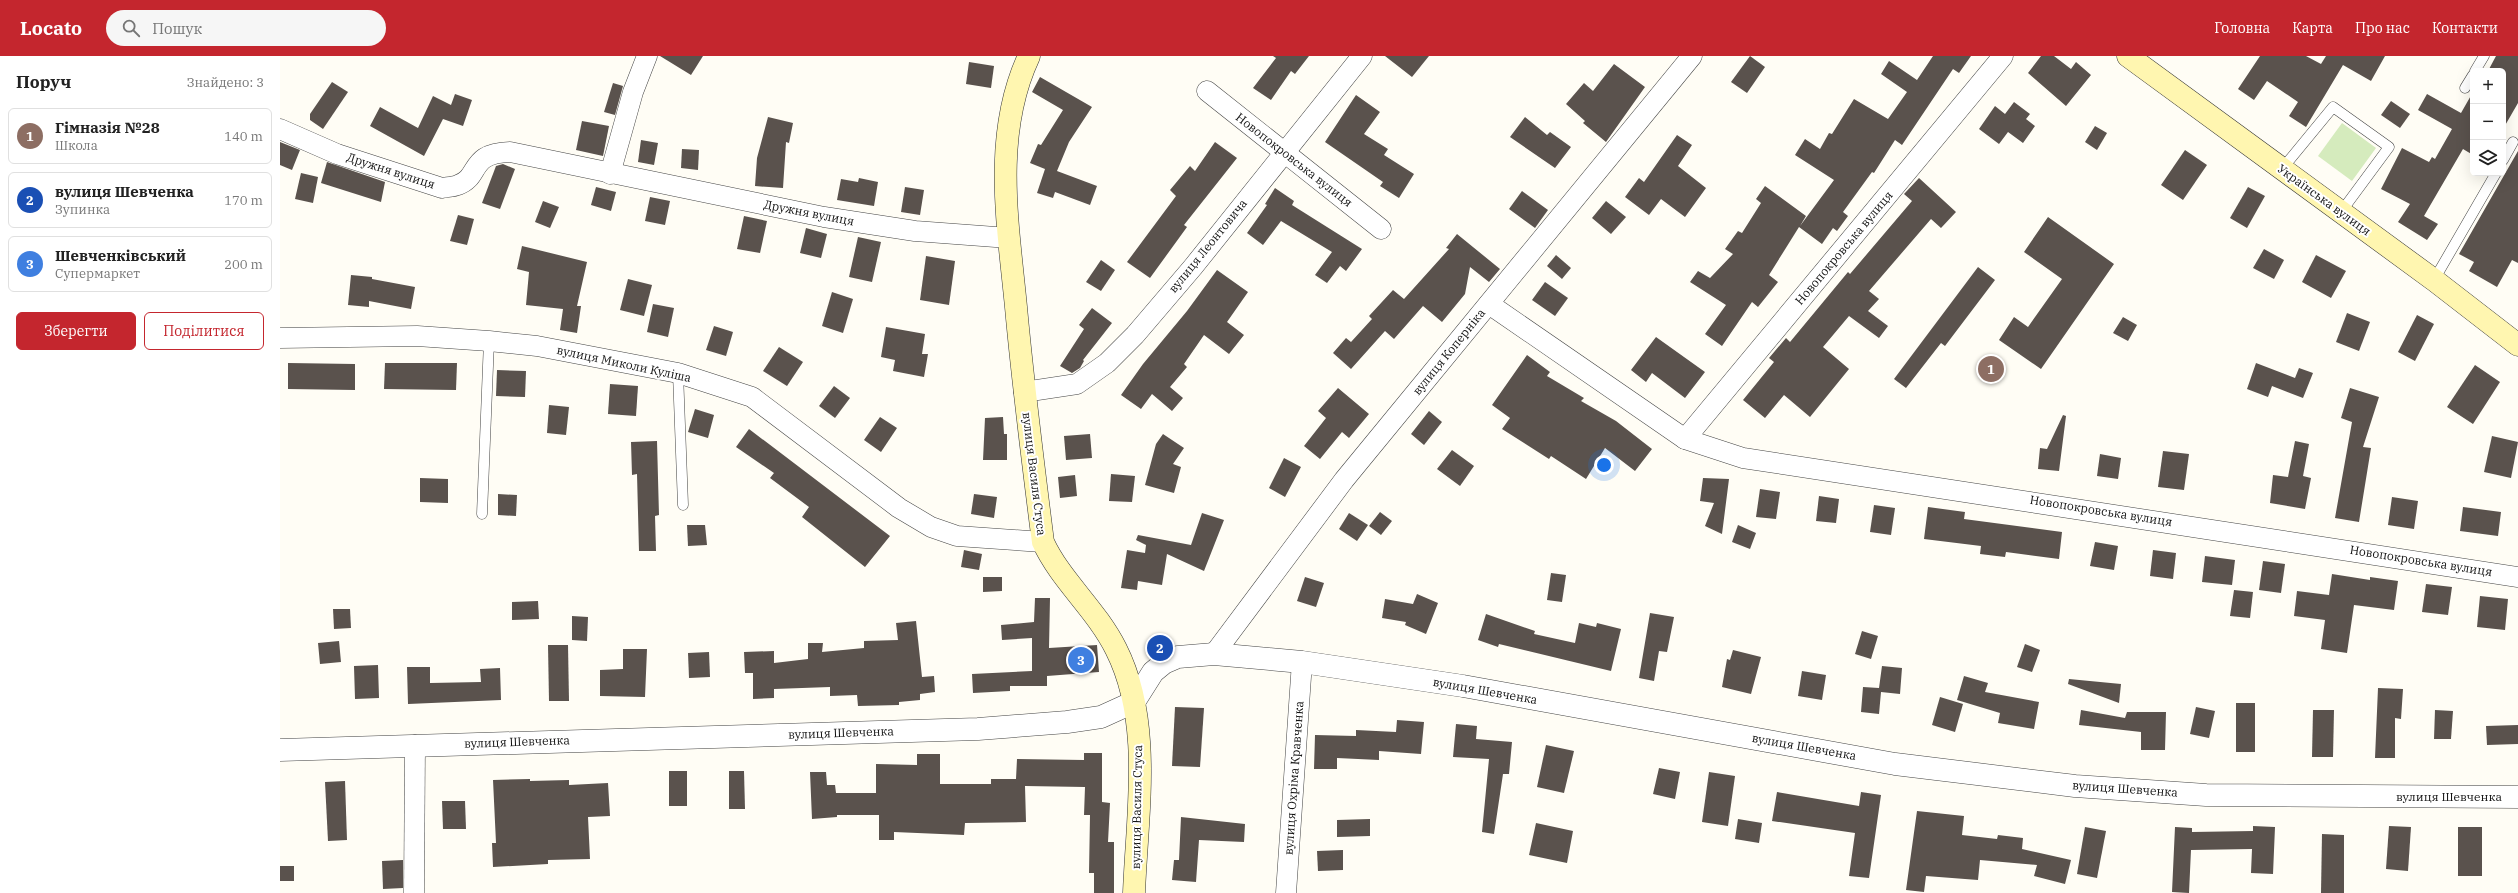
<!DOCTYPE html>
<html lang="uk">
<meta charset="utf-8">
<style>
:root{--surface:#fff;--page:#f6f6f6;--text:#222;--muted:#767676;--line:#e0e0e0;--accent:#c4262e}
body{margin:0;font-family:"IBM Plex Serif",serif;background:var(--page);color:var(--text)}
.controls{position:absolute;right:12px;top:12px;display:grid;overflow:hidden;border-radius:6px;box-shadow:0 4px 16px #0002}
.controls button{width:36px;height:36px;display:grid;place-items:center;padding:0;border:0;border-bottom:1px solid var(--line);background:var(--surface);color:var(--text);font:20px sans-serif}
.you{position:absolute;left:1324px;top:409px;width:14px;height:14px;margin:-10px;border:3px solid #fff;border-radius:50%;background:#1a73e8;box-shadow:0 0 0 6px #1a73e833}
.badge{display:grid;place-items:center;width:26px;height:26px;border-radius:50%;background:var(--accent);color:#fff;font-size:13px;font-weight:700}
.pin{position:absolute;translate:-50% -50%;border:2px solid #fff;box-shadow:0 1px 4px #0006}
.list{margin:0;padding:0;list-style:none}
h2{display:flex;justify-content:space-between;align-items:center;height:52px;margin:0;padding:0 16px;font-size:17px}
h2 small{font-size:13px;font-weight:400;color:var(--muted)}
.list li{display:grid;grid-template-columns:26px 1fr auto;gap:12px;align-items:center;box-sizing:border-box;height:56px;margin:0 8px 8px;padding:0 8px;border:1px solid var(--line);border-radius:6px}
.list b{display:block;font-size:15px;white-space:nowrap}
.list p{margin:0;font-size:13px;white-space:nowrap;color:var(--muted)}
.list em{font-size:13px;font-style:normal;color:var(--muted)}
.actions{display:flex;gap:8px;padding:12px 16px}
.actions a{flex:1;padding:9px 0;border:1px solid var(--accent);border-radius:6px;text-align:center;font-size:14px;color:var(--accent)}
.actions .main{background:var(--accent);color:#fff}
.icon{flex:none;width:22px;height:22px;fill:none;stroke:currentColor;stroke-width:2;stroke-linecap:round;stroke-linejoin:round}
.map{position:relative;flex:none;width:2238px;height:837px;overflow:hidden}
header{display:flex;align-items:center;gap:24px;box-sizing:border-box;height:56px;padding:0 20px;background:var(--accent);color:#fff}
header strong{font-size:19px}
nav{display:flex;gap:22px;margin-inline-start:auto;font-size:14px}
.search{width:280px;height:36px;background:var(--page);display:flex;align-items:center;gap:10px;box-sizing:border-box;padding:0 14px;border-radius:22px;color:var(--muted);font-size:15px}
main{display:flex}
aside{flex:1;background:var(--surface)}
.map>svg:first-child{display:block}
</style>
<header>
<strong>Locato</strong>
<div class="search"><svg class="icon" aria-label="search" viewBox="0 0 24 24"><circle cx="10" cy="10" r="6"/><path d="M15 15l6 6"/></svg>Пошук</div>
<nav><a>Головна</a><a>Карта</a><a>Про нас</a><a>Контакти</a></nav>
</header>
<main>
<aside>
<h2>Поруч<small>Знайдено: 3</small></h2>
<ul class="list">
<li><span class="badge" style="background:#8d6e63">1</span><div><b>Гімназія №28</b><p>Школа</p></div><em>140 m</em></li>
<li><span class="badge" style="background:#1a4fb4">2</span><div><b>вулиця Шевченка</b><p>Зупинка</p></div><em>170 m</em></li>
<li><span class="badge" style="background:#3f7fe0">3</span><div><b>Шевченківський</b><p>Супермаркет</p></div><em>200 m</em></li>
</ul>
<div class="actions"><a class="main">Зберегти</a><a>Поділитися</a></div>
</aside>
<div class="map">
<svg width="2238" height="837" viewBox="0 0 2238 837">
<rect width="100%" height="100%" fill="#fffdf5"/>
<path fill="#d5ebbd" d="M2062,67L2096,92L2072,125L2038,100Z"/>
<g fill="#5a524d">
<path d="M380,0H423L411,19Z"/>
<path d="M993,0H1029L1015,18L1011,15L991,44L973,32L996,2Z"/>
<path d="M1105,0H1149L1132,21Z"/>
<path d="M1470,0L1485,11L1467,37L1451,26Z"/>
<path d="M1653,0H1691L1679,17L1673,13L1622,89L1615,84L1594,117L1592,116L1563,156L1568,160L1557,175L1553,172L1542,188L1519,171L1489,219L1498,226L1478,251L1472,246L1442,290L1425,278L1446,249L1410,226L1418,215L1430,222L1453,198L1445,193L1458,175L1462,177L1481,147L1476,143L1485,130L1526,160L1520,170L1554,124L1515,99L1525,83L1540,93L1549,77L1552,78L1574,43L1608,63L1627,36L1601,18L1609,5L1637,24Z"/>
<path d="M1761,0H1774L1791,13L1796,6L1811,19L1786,50L1748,17Z"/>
<path d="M1980,0H2026L2041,8L2046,0H2105L2091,25L2063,9L2026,71L2009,60L2018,46L1987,25L1974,44L1958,33Z"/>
<path d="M2216,0H2238V47L2223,73V15H2208Z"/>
<path d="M689,6L714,10L711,32L686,28Z"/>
<path d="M1334,8L1365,31L1326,86L1303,67L1305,65L1286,48L1304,27L1313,35Z"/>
<path d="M760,21L812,51L789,86L777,115L817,130L810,149L775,136L773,142L757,137L765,113L750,107L758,88L761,89L783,54L752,36Z"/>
<path d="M52,26L68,36L43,73L30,64V58Z"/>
<path d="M333,27L343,30L335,59L324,56Z"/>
<path d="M2193,36V99L2183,93L2144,160L2158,168L2147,184L2118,166L2130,148L2101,133L2122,92L2149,106L2152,101L2155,103L2172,73L2138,54L2147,38L2181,57Z"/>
<path d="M175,38L192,44L183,70L163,63L144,100L90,70L100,51L138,72L153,40L171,49Z"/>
<path d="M1076,39L1100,56L1084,78L1108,93L1104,99L1134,118L1119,142L1100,130L1103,126L1045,86Z"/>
<path d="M2111,45L2130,58L2120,72L2101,59Z"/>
<path d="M1734,46L1750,58L1746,63L1755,70L1743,87L1728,76L1719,88L1699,73L1715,50L1725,58Z"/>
<path d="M488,61L513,67L509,87L506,86L503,132L475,130L477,102Z"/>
<path d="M1245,61L1267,79L1270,76L1291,91L1275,112L1230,81Z"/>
<path d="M302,65L329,70L323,100L296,94Z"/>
<path d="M1815,70L1827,77L1817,94L1805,86Z"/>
<path d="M1397,79L1412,89L1398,110L1426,132L1405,161L1381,143L1369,159L1345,141L1359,122L1364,126Z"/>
<path d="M361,84L378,87L374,109L358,106Z"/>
<path d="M0,86L20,94L12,114L0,109Z"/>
<path d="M935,86L957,102L904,169L907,171L870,222L847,206L896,140L890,134L910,110L915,115Z"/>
<path d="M402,93L419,94L418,114L401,112Z"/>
<path d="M1905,94L1927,109L1903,144L1881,129Z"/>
<path d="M2238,95V207L2232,204L2217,231L2189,215L2194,206L2179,198Z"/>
<path d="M47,106L105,126L101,146L41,127Z"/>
<path d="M223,108L235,113L220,153L202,147L216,110Z"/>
<path d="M21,117L38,121L33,147L15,143Z"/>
<path d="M579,122L598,126L594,150L557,144L561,123L578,126Z"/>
<path d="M1639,122L1676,156L1661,172L1651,163L1589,235L1599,243L1588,255L1608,270L1599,282L1569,260L1543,291L1569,313L1530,361L1504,339L1485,362L1463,344L1494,306L1489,302L1506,282L1510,286L1568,216L1570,218L1632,145L1624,138Z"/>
<path d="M316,131L336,136L331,155L311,149Z"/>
<path d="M625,131L644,134L640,159L621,156Z"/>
<path d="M1968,131L1985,140L1967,172L1950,162Z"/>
<path d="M995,132L1014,145L1012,149L1082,193L1066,215L1060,210L1047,227L1035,219L1052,196L1001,165L983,189L967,177L987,149L985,148Z"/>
<path d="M1242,135L1268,154L1255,172L1229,153Z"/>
<path d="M370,141L390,145L385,169L365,165Z"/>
<path d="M263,145L279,151L270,172L255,166Z"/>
<path d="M1326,145L1346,161L1331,178L1312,162Z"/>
<path d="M178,159L194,163L187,189L170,185Z"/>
<path d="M464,160L487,165L480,197L457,193Z"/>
<path d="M1768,161L1834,208L1761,313L1719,284L1734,261L1748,271L1782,223L1744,196Z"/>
<path d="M526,172L547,178L541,202L520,197Z"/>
<path d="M1177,178L1220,213L1209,226L1190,211L1185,238L1162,266L1143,250L1114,283L1105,275L1071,313L1053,297L1066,282L1071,286L1092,263L1089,260L1113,234L1124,243L1169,193L1166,192Z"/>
<path d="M578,181L601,186L592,226L569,221Z"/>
<path d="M242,190L307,206L297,250H301L297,277L280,274L283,253L246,249L249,216L237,213Z"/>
<path d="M1984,193L2004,204L1994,223L1973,212Z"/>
<path d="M1276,199L1291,212L1282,223L1267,210Z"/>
<path d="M2036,199L2066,215L2051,242L2022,226Z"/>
<path d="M646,200L675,205L669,249L640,244Z"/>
<path d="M821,204L835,214L821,235L806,226Z"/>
<path d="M1698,211L1715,224L1665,290L1661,287L1626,332L1614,323Z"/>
<path d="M937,214L968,236L947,266L964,279L949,298L924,279L904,308L907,311L890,331L903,342L892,355L872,338L861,353L841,339L863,308L907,255Z"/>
<path d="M71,219L92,221V223L135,231L131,253L89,245V251L68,249Z"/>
<path d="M348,223L372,229L364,260L340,254Z"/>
<path d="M1265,226L1288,242L1275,260L1252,244Z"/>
<path d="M552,236L573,243L563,277L542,270Z"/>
<path d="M373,248L394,252L388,281L367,276Z"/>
<path d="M812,252L832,267L803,304L804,305L800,312L792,317L780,310L804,273L799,269Z"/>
<path d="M2067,257L2090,266L2079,295L2056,286Z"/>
<path d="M2137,259L2154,268L2135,305L2118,296Z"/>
<path d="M1843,261L1857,269L1848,285L1833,277Z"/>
<path d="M434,270L453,276L446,300L426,294Z"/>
<path d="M606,271L645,278L642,298H648L644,321L613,315L615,304L601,301Z"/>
<path d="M1376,281L1425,316L1405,342L1372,317L1366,326L1351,314Z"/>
<path d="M499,291L523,306L507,330L483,315Z"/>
<path d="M1247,299L1270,316L1267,320L1304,342L1301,345L1336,365L1372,393L1355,415L1325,392L1306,423L1271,400L1269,403L1222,373L1230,362L1212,349Z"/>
<path d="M8,307L75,308V334L8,333Z"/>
<path d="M105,307H177L176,334L104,333Z"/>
<path d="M1976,307L2015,322L2019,312L2033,317L2023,342L1992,330L1988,341L1967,333Z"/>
<path d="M2195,309L2220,326L2193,368L2167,351Z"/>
<path d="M217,314L246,315L245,341L216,340Z"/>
<path d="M330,328L358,330L356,360L328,358Z"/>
<path d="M554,330L570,342L555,362L539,350Z"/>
<path d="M1058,332L1089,358L1069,382L1062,376L1040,403L1024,390L1046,362L1038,355Z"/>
<path d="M2070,332L2099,341L2083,391L2091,392L2079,466L2055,462L2072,366L2061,362Z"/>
<path d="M269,349L289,351L286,379L267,377Z"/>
<path d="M415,353L434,359L428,382L408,376Z"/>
<path d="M1149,355L1162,366L1144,389L1131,378Z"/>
<path d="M1783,359L1786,360L1779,415L1758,413L1760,392L1767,393Z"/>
<path d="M600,361L617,372L601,396L584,384Z"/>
<path d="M723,361L724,378H727V404H703L705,362Z"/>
<path d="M469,373L610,480L585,511L522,461L529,451L490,422L494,417L456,391Z"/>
<path d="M810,378L812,402L786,404L784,380Z"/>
<path d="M883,378L904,392L893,408L901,411L894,437L865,429L876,388Z"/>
<path d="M2212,380L2238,386L2231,422L2204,416Z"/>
<path d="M377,385L379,459L375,460L376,495H359L357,418L352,419L351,386Z"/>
<path d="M2015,385L2029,388L2023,420L2031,422L2025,453L1990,447L1993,419L2008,421Z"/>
<path d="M1172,394L1194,410L1180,430L1157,413Z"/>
<path d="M1883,395L1909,398L1904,434L1878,431Z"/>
<path d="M1820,398L1841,402L1838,423L1817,420Z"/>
<path d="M1004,402L1021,411L1005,441L989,432Z"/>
<path d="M831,418L855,420L852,446L829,445Z"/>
<path d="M795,419L797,440L780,442L778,421Z"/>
<path d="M140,422L168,423V447L140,446Z"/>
<path d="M1423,422L1449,423L1442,478L1425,470L1434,447L1420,445Z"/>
<path d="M1480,433L1500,436L1496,463L1476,461Z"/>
<path d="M218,438L237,439L236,460L218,459Z"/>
<path d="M694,438L717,441L714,462L691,458Z"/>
<path d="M1539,440L1559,443L1556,467L1536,465Z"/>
<path d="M2112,441L2138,445L2134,473L2108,469Z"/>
<path d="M1594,449L1615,452L1611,479L1590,476Z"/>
<path d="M1648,451L1685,456L1684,463L1782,476L1779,503L1726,496L1725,501L1700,498L1701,490L1644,483Z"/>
<path d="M2183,451L2221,456L2218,480L2180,475Z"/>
<path d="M1100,456L1112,465L1101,479L1089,470Z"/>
<path d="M922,457L944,464L924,515L887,498L882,529L858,525L857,534L841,532L847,494L865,497L866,489L856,484L858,479L911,489Z"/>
<path d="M1069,457L1088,469L1077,485L1059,473Z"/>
<path d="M407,469H425L427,489L408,490Z"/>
<path d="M1458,469L1476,477L1470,493L1452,486Z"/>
<path d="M1815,486L1838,490L1834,514L1810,510Z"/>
<path d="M684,494L702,498L699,514L681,511Z"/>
<path d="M1873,494L1896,497L1893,523L1870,520Z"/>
<path d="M1925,500L1955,504L1952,529L1922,526Z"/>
<path d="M1983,505L2005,508L2001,537L1979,534Z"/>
<path d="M1271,517L1286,519L1282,546L1267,544Z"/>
<path d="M2052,518L2090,524V521L2118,525L2114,554L2074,549L2067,597L2041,593L2045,564L2014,560L2017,535L2049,539Z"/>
<path d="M703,521H722V535L703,536Z"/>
<path d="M1025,521L1044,527L1036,551L1017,545Z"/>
<path d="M2146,528L2172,531L2168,559L2142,556Z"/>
<path d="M1954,534L1973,536L1970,562L1950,560Z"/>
<path d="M1137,538L1158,547L1146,578L1125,569L1126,566L1102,562L1105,543L1133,548Z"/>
<path d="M2200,540L2228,543L2225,574L2197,571Z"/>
<path d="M755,542H770L769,592L817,589L819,616L767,620V630H730V635L693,637L692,618L752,615V582L722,584L721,569L754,566Z"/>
<path d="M258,545L259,563L232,564V546Z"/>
<path d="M53,553H70L71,572L54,573Z"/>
<path d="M1370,557L1394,561L1387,596L1379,595L1374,625L1359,622Z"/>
<path d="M1206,558L1255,575L1254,578L1295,587L1299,567L1316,571L1317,567L1341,573L1331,615L1219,588L1218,591L1198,584Z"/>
<path d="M292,560L308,561L307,585L292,584Z"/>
<path d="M636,565L642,621L654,620L655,636L640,638V644L619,646V649L578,650L577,639L550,640V631L494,633V642L473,643V617H465L464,596L494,595V607L528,603V587H543L542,596L584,592V585L618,584L616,567Z"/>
<path d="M1582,575L1598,580L1591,603L1575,598Z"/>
<path d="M59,585L61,606L40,608L38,587Z"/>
<path d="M1745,588L1760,594L1752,616L1737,611Z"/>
<path d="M268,589H288L289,645H269Z"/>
<path d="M343,593H367L365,641L320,640V614L343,613Z"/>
<path d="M1453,594L1481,601L1471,638L1442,631L1447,603L1450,604Z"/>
<path d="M429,596L430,621L409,622L408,597Z"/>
<path d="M98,609L99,642L75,643L74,610Z"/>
<path d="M1602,610L1622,612L1620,638L1601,636L1599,658L1581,656L1583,631L1599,632Z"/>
<path d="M127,611H150V627L201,626L200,613L220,612L221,644L128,648Z"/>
<path d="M1522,615L1546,619L1542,644L1518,640Z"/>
<path d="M1684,620L1708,627L1705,636L1759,646L1754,673L1718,667L1720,657L1677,644Z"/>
<path d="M1789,623L1841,628L1839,647L1788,628Z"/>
<path d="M2098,632L2123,633L2121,663L2115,662V702H2095Z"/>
<path d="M1660,641L1683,648L1675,676L1652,669Z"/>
<rect x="1956" y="647" width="19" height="49"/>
<path d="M895,651L924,652L920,711L892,710Z"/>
<path d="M1916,651L1935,655L1929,682L1910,678Z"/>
<path d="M1801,654L1845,662L1847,656H1886L1885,694H1861V676L1799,669Z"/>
<path d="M2033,654H2054L2053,701H2032Z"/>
<path d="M2155,654L2173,655L2171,683H2154Z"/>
<path d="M1117,664L1144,666L1141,698L1099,695V704L1057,702V713H1034L1035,679L1076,680V674L1116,676Z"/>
<path d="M1176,668L1197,670L1196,683L1232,686L1229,718H1223L1214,778L1202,776L1209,703L1173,701Z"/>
<path d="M2238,669V688L2207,689L2206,670Z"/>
<path d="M1266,689L1294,695L1284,737L1257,731Z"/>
<path d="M804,697H822V746L830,747L828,786H834V837H814V817H809L810,759H804L805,731L745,730L746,766L685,767L684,779L614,776V784H599V759H557V761L532,763L530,716H546L547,729H555L556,737H596V708L637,709V698H660V728H711V723H736L737,703L804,704Z"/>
<path d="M1379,712L1400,716L1395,743L1373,738Z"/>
<rect x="389" y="715" width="18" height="35"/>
<path d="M449,715H464L465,753H449Z"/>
<path d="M1429,716L1455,720L1448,770L1422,766Z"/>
<path d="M250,723V725L289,724V729L328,727L330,760L308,761L310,803L268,804V808L213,811L212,787H216L213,724Z"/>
<path d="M65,725L67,784L48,785L45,726Z"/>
<path d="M1497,736L1579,750L1581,736L1601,739L1589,822L1569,820L1575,777L1492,765Z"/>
<path d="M162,745H185L186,773H163Z"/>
<path d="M1637,755L1684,760L1682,779L1717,783L1718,779L1743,782L1742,793L1791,804L1785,828L1754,820L1757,809L1700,804L1698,824L1646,820L1644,836L1626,834Z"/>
<path d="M901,761L965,768L964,786L919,784L916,826L892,824L894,804H899Z"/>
<path d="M1090,763V780L1057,781V764Z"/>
<path d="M1458,763L1482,767L1479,787L1455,783Z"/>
<path d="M1256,767L1293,775L1287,807L1249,799Z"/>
<path d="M1973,770L1995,771L1993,818L1971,817L1972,793L1911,794L1909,837L1892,836L1895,771L1912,772V776L1973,775Z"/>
<path d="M2109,770L2131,771L2128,815L2106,813Z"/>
<path d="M1805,771L1826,775L1817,822L1797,818Z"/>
<rect x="2178" y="771" width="24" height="49"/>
<path d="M2042,778L2064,779V837H2041Z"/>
<path d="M1063,794V814L1038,815L1037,795Z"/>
<path d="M123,804V832L103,833L102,805Z"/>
<rect x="0" y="810" width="14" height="15"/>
</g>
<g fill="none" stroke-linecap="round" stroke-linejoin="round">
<g stroke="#444" stroke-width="11">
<g id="service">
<path d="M2195,15L2204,0"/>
<path d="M2185,32L2193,19"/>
<path d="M2223,104L2233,86"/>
<path d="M2002,113L2053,51L2109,91L2061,156"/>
<path d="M2154,224L2216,117"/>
<path d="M398,317L403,449"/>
<path d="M202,458L209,285"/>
</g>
</g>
<g stroke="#444" stroke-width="21">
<g id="minor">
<path d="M927,35L1101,173"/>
<path d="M0,73L57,98L162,132C167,131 173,131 178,129C201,121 188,97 230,96L544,161L635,175L729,182"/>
<path d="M330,118L353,36L367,0"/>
<path d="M1209,248L1405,383L1463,402L2238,521"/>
<path d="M0,282L137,280L209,285L257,290L398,317L472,341L619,452L651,471L677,480L763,486"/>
<path d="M744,336L797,328L827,307L855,279L913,211L1082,0"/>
<path d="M1405,383L1723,0"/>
<path d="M934,598L1064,424L1412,0"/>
<path d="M134,837L135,689"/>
<path d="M1006,837L1022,606"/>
</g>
</g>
<g stroke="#444" stroke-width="23">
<path id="tertiary" d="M0,694L698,673L787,666L821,661L854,646L873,616L884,607L898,601L934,598L1022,606L1183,630L1615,708L1795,730L1926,739L2238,741"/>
</g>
<g stroke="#333" stroke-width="23">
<g id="secondary">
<path d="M749,0C712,79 728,168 736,251C743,329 753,407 763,486C781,525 816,553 836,593C873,666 857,758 854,837"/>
<path d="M1848,0L2154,224L2238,289"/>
</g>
</g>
<use href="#service" stroke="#fff" stroke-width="10"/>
<use href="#minor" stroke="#fff" stroke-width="20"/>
<use href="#tertiary" stroke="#fff" stroke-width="22"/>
<use href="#secondary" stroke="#fff6b0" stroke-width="22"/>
</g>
<g text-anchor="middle" stroke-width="4" stroke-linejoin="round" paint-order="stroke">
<g font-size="12" fill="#111" stroke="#fff">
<text transform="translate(1014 104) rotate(38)" y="4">Новопокровська вулиця</text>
<text transform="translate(111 115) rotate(18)" y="4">Дружня вулиця</text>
<text transform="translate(2044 144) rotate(36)" y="4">Українська вулиця</text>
<text transform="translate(529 157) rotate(11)" y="4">Дружня вулиця</text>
<text transform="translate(928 190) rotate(-51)" y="4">вулиця Леонтовича</text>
<text transform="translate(1564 192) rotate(-50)" y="4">Новопокровська вулиця</text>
<text transform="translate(1169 296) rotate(-51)" y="4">вулиця Коперніка</text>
<text transform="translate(344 308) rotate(12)" y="4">вулиця Миколи Куліша</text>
<text transform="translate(754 418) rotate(83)" y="4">вулиця Василя Стуса</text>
<text transform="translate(1821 455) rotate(9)" y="4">Новопокровська вулиця</text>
<text transform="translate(2141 505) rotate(9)" y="4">Новопокровська вулиця</text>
<text transform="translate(1205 635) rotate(10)" y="4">вулиця Шевченка</text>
<text transform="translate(561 677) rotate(-2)" y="4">вулиця Шевченка</text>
<text transform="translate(237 686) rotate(-2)" y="4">вулиця Шевченка</text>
<text transform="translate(1524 691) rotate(10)" y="4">вулиця Шевченка</text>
<text transform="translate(1014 722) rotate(-86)" y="4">вулиця Охріма Кравченка</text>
<text transform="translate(1845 733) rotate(4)" y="4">вулиця Шевченка</text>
<text x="2169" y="745">вулиця Шевченка</text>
<text transform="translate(857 751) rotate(-89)" y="4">вулиця Василя Стуса</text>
</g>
</g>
</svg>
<div class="controls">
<button>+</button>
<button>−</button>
<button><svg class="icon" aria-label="layers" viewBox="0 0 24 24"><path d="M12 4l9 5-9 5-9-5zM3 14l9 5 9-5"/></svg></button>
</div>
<div class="you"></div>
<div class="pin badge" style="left:1711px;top:313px;background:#8d6e63">1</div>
<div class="pin badge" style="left:880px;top:592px;background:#1a4fb4">2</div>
<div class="pin badge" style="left:801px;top:604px;background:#3f7fe0">3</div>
</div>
</main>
